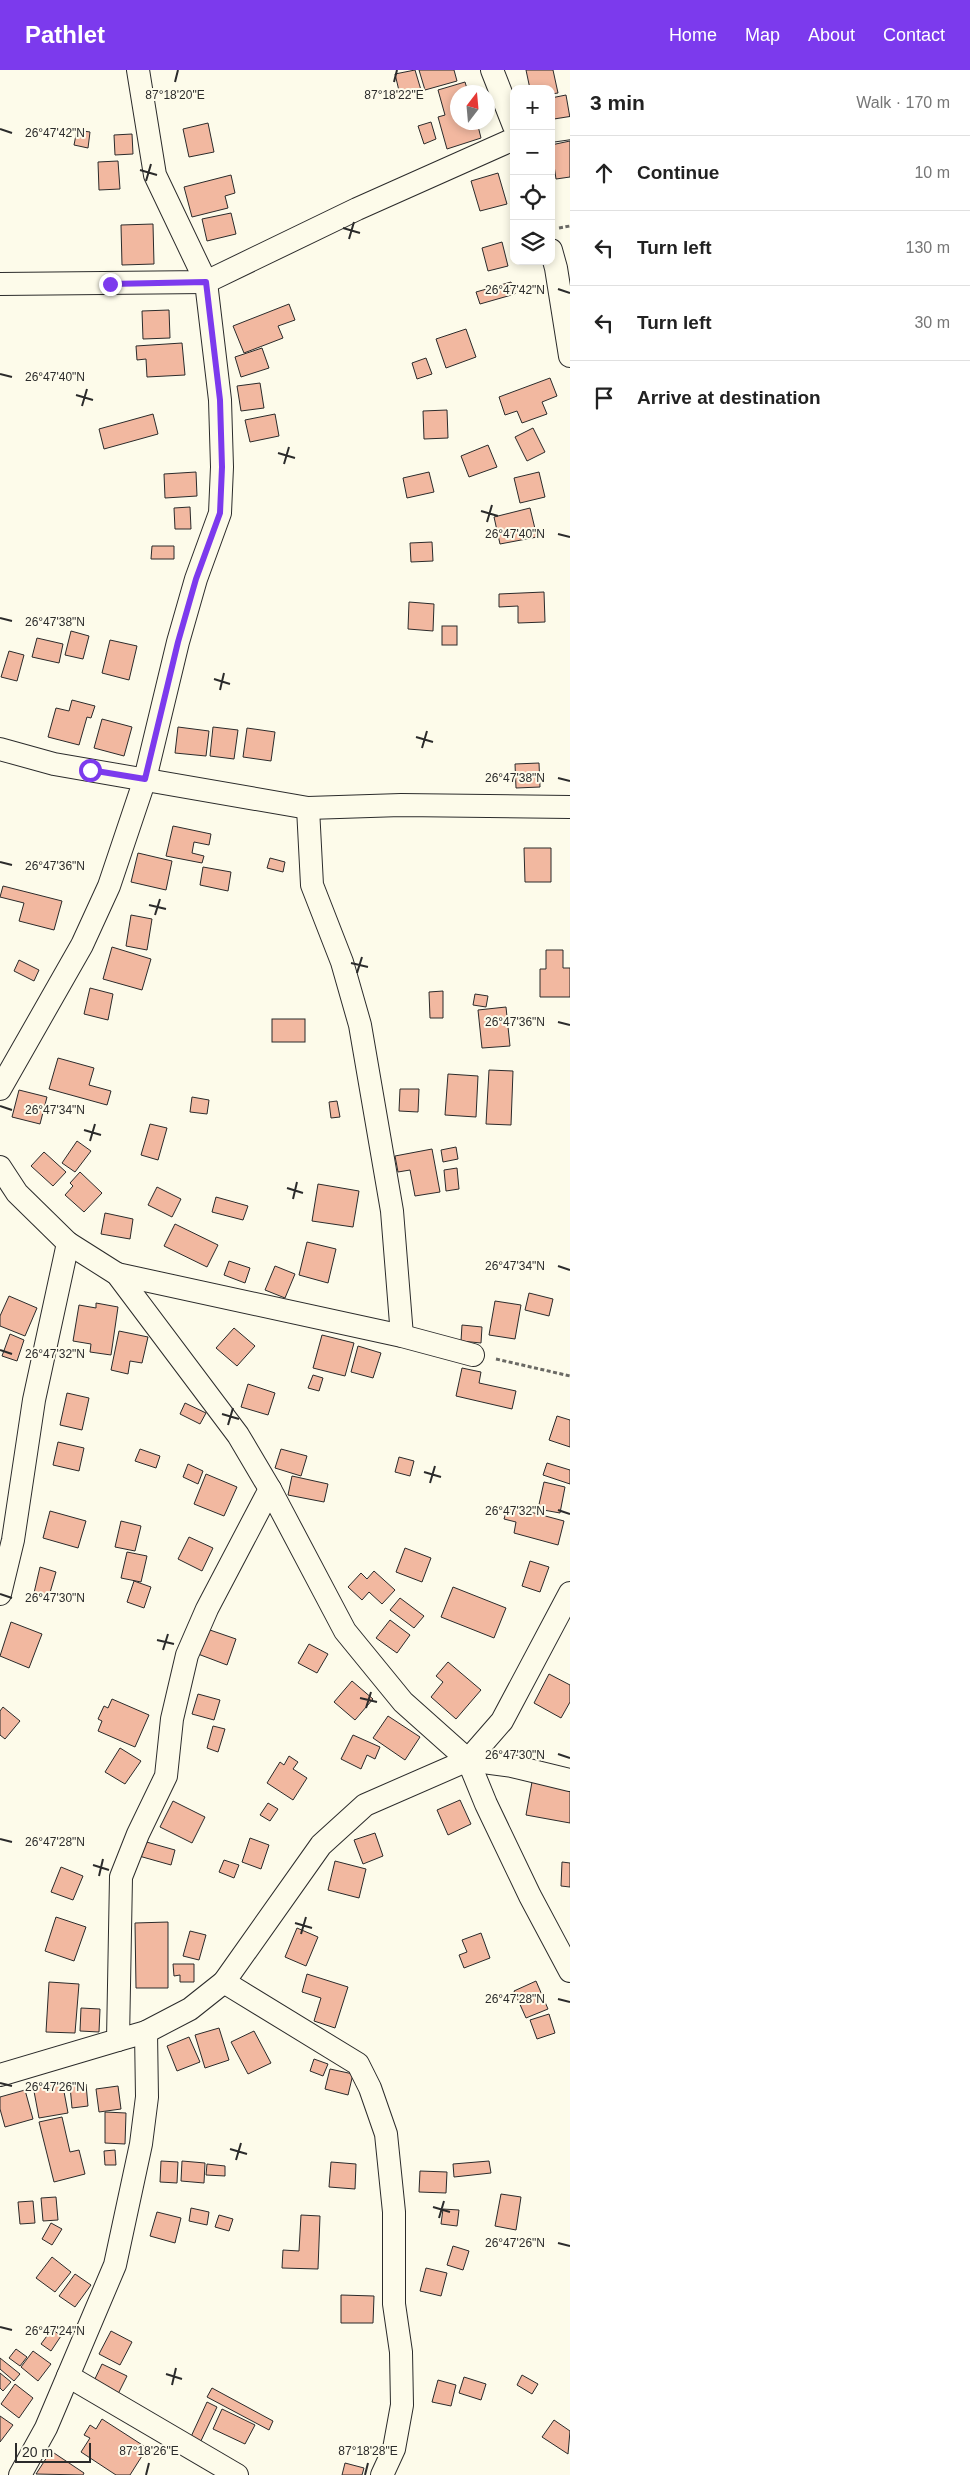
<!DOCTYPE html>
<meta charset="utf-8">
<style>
:root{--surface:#fff;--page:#f2f2f2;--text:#222;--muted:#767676;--line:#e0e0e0;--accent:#7c3aed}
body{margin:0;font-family:Arial,sans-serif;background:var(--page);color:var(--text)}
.controls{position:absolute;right:15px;top:15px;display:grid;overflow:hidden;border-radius:10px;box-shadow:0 2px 8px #0003}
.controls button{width:45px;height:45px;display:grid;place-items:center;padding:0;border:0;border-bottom:1px solid var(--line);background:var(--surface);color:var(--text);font:25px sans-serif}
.compass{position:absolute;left:450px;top:15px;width:45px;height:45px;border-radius:50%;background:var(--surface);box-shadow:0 2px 8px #0003;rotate:16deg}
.scale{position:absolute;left:15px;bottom:12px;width:76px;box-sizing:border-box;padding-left:5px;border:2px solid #2b2b2b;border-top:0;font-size:14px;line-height:18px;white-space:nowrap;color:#2b2b2b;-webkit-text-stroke:4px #fdfbea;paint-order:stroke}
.stop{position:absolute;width:15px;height:15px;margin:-11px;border:4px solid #7c3aed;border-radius:50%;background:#fff}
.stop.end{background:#7c3aed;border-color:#fff;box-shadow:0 1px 5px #0008}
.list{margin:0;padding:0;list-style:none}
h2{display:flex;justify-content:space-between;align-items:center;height:65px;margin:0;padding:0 20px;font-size:21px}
h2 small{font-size:16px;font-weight:400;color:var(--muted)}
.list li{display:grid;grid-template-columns:32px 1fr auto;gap:15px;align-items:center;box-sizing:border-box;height:75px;padding:0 20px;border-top:1px solid var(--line)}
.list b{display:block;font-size:19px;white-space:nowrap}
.list em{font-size:16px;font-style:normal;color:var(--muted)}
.icon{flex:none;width:28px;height:28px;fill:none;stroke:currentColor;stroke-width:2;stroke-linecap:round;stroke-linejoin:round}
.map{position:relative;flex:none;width:570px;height:2405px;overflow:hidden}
header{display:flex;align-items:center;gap:30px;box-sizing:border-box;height:70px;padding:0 25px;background:var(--accent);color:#fff}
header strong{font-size:24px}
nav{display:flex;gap:28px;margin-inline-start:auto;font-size:18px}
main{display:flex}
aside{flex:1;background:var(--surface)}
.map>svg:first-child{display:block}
</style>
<header>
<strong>Pathlet</strong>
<nav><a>Home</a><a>Map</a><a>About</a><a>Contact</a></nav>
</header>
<main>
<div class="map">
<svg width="570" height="2405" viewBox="0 0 570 2405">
<rect width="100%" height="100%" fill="#fdfbea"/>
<g fill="#f2b8a0" stroke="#2b2b2b">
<path d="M415,0L421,20L400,25L395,4Z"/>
<path d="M419,0H454L457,11L425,20Z"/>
<path d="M526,0H553L558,23L551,24V19H530Z"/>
<path d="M465,12L468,22H458V52H477L481,68L447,79L438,47L445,45L438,20Z"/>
<path d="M566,25L570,48L551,53V28Z"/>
<path d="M431,52L436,69L424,74L418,56Z"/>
<path d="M208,53L214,82L189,87L183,59Z"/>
<path d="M77,60L90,62L88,78L74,75Z"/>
<path d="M132,64L133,84L115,85L114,65Z"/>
<path d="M570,71V107L556,109L551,75Z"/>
<path d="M118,91L120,119L99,120L98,92Z"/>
<path d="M498,103L507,134L480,141L471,111Z"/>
<path d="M231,105L235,123L225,126L228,138L192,147L184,117Z"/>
<path d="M231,143L236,164L207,171L202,149Z"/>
<path d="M153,154L154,194L122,195L121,155Z"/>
<path d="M502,172L508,196L488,201L482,178Z"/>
<path d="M511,212L515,224L480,234L476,222Z"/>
<path d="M289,234L295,250L278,256L283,268L244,283L233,256Z"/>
<path d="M169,240L170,268L143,269L142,241Z"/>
<path d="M466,259L476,287L446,298L436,269Z"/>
<path d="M182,273L185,305L147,307L146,289L137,290L136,276Z"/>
<path d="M262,278L269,298L241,307L235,287Z"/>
<path d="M426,288L432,304L417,309L412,293Z"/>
<path d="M550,308L557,326L542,332L547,344L522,353L517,341L505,345L499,327Z"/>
<path d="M260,313L264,338L241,341L237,316Z"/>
<path d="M447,340L448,368L424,369L423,341Z"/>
<path d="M153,344L158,364L104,379L99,359Z"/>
<path d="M275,344L279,366L250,372L245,350Z"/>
<path d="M533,358L545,382L527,391L515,367Z"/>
<path d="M488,375L497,397L469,407L461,386Z"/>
<path d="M196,402L197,426L165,428L164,404Z"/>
<path d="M429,402L434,422L407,428L403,408Z"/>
<path d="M539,402L545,427L520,433L514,408Z"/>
<path d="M190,437L191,459H175L174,438Z"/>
<path d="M530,438L537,467L500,474L494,447Z"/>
<path d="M432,472L433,491L411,492L410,473Z"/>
<path d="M152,476H174V489H151Z"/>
<path d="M544,522L545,552L518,553V536L499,537V524Z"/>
<path d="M409,532L434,534L433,561L408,559Z"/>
<rect x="442" y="556" width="15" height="19"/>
<path d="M71,561L89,566L83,589L65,585Z"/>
<path d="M37,568L63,574L59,593L32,587Z"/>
<path d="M110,570L137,576L129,610L102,603Z"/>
<path d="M9,581L24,585L17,611L1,607Z"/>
<path d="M72,630L95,636L91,648L87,647L79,675L48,667L56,638L69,641Z"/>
<path d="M102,649L132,657L124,686L94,678Z"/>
<path d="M178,657L209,661L206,686L175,683Z"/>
<path d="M213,657L238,660L234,689L210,686Z"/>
<path d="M247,658L275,662L271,691L243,687Z"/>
<path d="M539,693L540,717L516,718L515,694Z"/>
<path d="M173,756L211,764L209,775L194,772L192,783L204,786L202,793L166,786Z"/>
<path d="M524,778H551V812H525Z"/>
<path d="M138,783L172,791L166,820L131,812Z"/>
<path d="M270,788L285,792L283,802L267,798Z"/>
<path d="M203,797L231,802L228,821L200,815Z"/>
<path d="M3,816L62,831L54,860L19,851L24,833L0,827Z"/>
<path d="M131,845L152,849L147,880L126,876Z"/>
<path d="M112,877L151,889L142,920L103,909Z"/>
<path d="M546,880H563V898H570V927H540V899H546Z"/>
<path d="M19,890L39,900L34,911L14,901Z"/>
<path d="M90,918L113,924L108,950L84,944Z"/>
<path d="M443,921V948H430L429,922Z"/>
<path d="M475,924L488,926L486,937L473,935Z"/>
<path d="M506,937L510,976L482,978L478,940Z"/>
<rect x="272" y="949" width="33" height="23"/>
<path d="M58,988L94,998L89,1015L111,1021L107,1035L49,1019Z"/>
<path d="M489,1000L513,1001L511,1055L486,1054Z"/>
<path d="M448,1004L478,1006L476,1047L445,1045Z"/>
<path d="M400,1019H419L418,1042L399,1041Z"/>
<path d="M19,1020L47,1027L40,1054L12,1047Z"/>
<path d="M192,1027L209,1030L207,1044L190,1042Z"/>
<path d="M337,1031L340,1047L331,1048L329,1032Z"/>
<path d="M150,1054L167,1058L158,1090L141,1085Z"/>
<path d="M77,1071L91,1081L75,1102L62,1093Z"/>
<path d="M456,1077L458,1089L443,1092L441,1080Z"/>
<path d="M432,1079L440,1122L415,1126L410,1100L398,1102L395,1086Z"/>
<path d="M44,1082L66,1102L53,1116L31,1096Z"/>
<path d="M457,1098L459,1119L446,1121L444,1100Z"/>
<path d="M80,1102L102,1123L84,1142L65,1125L73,1116L70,1113Z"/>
<path d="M318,1114L359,1121L353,1157L312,1151Z"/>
<path d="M157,1117L181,1129L172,1147L148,1135Z"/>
<path d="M216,1127L248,1136L243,1150L212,1142Z"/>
<path d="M105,1143L133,1149L130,1169L101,1164Z"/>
<path d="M175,1154L218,1175L207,1197L164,1176Z"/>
<path d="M307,1172L336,1179L328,1213L299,1205Z"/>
<path d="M229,1191L250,1198L245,1213L224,1205Z"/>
<path d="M275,1196L295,1204L285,1228L265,1220Z"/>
<path d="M529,1223L553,1229L549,1246L525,1240Z"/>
<path d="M9,1226L37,1238L25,1266L0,1256V1246Z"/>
<path d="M495,1231L521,1235L515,1269L489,1265Z"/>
<path d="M96,1233L118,1237L111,1285L90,1282L91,1274L73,1271L79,1235L96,1238Z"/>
<path d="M462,1255L482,1257L481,1273L461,1271Z"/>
<path d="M234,1258L255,1276L237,1296L216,1278Z"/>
<path d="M119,1261L148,1267L142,1293L130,1291L128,1304L111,1300Z"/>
<path d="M10,1264L24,1270L17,1291L2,1286Z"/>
<path d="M322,1265L354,1273L345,1306L313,1298Z"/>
<path d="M358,1276L381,1283L373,1308L351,1302Z"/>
<path d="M462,1298L481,1302L479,1313L516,1321L512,1339L456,1326Z"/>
<path d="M313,1305L323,1308L319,1321L308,1318Z"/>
<path d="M248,1314L275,1323L268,1345L241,1337Z"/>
<path d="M67,1323L89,1328L82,1360L60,1355Z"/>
<path d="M185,1333L206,1343L200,1354L180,1344Z"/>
<path d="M557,1346L570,1350V1377L549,1370Z"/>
<path d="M58,1372L84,1378L79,1401L53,1395Z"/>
<path d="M140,1379L160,1386L156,1398L135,1391Z"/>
<path d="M281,1379L307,1386L301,1406L275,1398Z"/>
<path d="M399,1387L414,1391L410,1406L395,1402Z"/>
<path d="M547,1393L570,1400V1414L543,1405Z"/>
<path d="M188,1394L203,1401L198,1414L183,1407Z"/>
<path d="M206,1404L237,1417L224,1446L194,1434Z"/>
<path d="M292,1406L328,1414L324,1432L288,1425Z"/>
<path d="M544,1412L565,1417L560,1443L538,1439Z"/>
<path d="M508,1436L564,1451L558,1475L514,1463L516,1452L504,1449Z"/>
<path d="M50,1441L86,1451L78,1478L43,1468Z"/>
<path d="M121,1451L141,1456L135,1481L115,1477Z"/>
<path d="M189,1467L213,1478L202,1501L178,1489Z"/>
<path d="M405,1478L431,1488L422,1512L396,1502Z"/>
<path d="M127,1482L147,1486L141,1512L121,1508Z"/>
<path d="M530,1491L549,1497L540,1522L522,1516Z"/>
<path d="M40,1497L56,1502L49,1526L34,1523Z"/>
<path d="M374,1501L395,1520L382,1534L369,1522L362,1530L348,1517L361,1503L367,1509Z"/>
<path d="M134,1511L151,1517L144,1538L127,1532Z"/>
<path d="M453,1517L506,1538L494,1568L441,1547Z"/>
<path d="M400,1528L424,1546L414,1558L390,1540Z"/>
<path d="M390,1550L410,1565L397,1583L376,1568Z"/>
<path d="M11,1552L42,1564L29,1598L0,1586Z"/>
<path d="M207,1559L236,1569L227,1595L198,1584Z"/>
<path d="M309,1574L328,1584L317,1603L298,1593Z"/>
<path d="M448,1592L481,1620L456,1649L431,1627L443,1612L436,1606Z"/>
<path d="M549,1604L570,1615V1632L561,1648L534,1633Z"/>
<path d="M352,1611L373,1629L355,1650L334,1632Z"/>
<path d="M198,1624L220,1630L214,1650L192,1644Z"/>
<path d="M112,1629L149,1645L135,1677L98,1661L102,1651L98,1649L104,1636L108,1638Z"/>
<path d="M3,1637L20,1651L5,1669L0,1665V1641Z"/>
<path d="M388,1646L420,1667L405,1690L373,1668Z"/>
<path d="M213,1656L225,1659L218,1682L207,1678Z"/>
<path d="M353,1665L380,1677L375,1689L367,1685L361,1699L341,1689Z"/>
<path d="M120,1678L141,1691L125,1714L105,1702Z"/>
<path d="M289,1686L298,1692L293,1699L307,1708L293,1730L267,1713L280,1692L284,1695Z"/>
<path d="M532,1712L570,1719V1753L526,1745Z"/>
<path d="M460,1730L471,1754L448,1765L437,1740Z"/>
<path d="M173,1731L205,1747L192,1773L160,1757Z"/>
<path d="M268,1733L278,1739L270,1751L260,1745Z"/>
<path d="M375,1763L383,1786L363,1794L354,1770Z"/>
<path d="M250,1768L269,1775L261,1799L242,1792Z"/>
<path d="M143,1771L175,1780L171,1795L139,1786Z"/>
<path d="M224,1790L239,1795L234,1808L219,1802Z"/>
<path d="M335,1791L366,1799L359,1828L328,1820Z"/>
<path d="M562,1792L570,1793V1817L561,1816Z"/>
<path d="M61,1797L83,1806L73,1830L51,1822Z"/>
<path d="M56,1847L86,1857L74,1891L45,1881Z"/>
<path d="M168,1852V1918H136L135,1853Z"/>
<path d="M297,1858L318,1867L306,1896L285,1887Z"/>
<path d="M190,1861L206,1865L199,1890L183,1886Z"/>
<path d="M481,1863L490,1888L464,1898L459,1885L467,1882L462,1870Z"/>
<path d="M173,1894H194V1912H180V1905L174,1906Z"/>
<path d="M307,1904L348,1917L335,1958L314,1951L321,1928L302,1922Z"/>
<path d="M536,1911L548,1939L526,1948L514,1921Z"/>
<path d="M49,1912L79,1914L75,1963L46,1962Z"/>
<path d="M81,1938L100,1939L99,1962L80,1961Z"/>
<path d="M549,1944L555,1963L537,1969L530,1950Z"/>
<path d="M219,1958L229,1990L205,1998L195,1965Z"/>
<path d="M254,1961L271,1993L248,2004L231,1972Z"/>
<path d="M189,1967L200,1992L177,2001L167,1976Z"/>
<path d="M314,1989L328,1994L323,2006L310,2001Z"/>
<path d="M330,1999L353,2004L348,2025L325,2019Z"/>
<path d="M62,2011L68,2043L39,2048L33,2016Z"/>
<path d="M86,2014L88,2036L72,2038L70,2016Z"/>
<path d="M118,2016L121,2039L99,2042L96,2019Z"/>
<path d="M25,2020L33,2049L5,2057L0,2039V2027Z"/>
<path d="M105,2042L126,2043L125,2074L105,2073Z"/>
<path d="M62,2047L70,2082L79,2080L85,2104L54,2112L39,2052Z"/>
<path d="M115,2080L116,2095H105L104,2081Z"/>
<path d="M161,2091L178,2092L177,2113L160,2112Z"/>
<path d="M182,2091L205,2093L204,2113L181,2111Z"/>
<path d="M489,2091L491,2103L454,2107L453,2094Z"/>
<path d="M331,2092L356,2094L355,2119L329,2117Z"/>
<path d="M207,2094L225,2096V2106L206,2105Z"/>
<path d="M420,2101L447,2102L446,2123L419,2122Z"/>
<path d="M501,2124L521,2127L516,2160L495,2156Z"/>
<path d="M56,2127L58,2150L43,2151L41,2128Z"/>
<path d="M33,2131L35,2153L20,2154L18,2132Z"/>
<path d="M191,2138L209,2142L207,2155L189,2151Z"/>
<path d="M443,2139L459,2140L457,2156L441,2154Z"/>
<path d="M157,2142L181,2148L175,2173L150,2166Z"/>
<path d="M219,2145L233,2149L229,2161L215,2157Z"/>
<path d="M301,2145L320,2146L318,2199L282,2198L283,2180L299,2181Z"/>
<path d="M51,2153L62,2159L52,2175L42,2169Z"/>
<path d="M453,2176L469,2181L463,2200L447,2195Z"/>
<path d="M52,2187L71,2202L55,2222L36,2208Z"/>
<path d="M426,2198L447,2203L441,2226L420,2221Z"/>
<path d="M75,2204L91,2215L75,2237L59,2226Z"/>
<path d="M341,2225L374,2226L373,2253H341Z"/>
<path d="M52,2259L61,2266L51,2281L41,2274Z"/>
<path d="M111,2261L132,2272L120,2295L99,2284Z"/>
<path d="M16,2279L27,2287L20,2296L9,2288Z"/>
<path d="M33,2281L51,2294L38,2311L21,2297Z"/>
<path d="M0,2288L20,2304L14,2311L0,2299Z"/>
<path d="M102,2294L127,2306L117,2326L93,2313Z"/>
<path d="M0,2303L11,2312L3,2321L0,2318Z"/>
<path d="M522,2305L538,2314L532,2324L517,2315Z"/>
<path d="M464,2307L486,2314L481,2330L459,2323Z"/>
<path d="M438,2310L456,2315L451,2336L432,2332Z"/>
<path d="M15,2314L33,2328L19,2348L1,2334Z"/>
<path d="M212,2318L273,2351L269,2360L207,2327Z"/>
<path d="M207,2332L217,2337L199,2375L189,2371Z"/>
<path d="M222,2339L255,2355L245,2374L213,2359Z"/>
<path d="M0,2346L13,2355L0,2372Z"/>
<path d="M102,2349L147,2378L130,2405H116L81,2382L90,2368L84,2365L90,2355L96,2359Z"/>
<path d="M554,2350L570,2361L568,2384L542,2367Z"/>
<path d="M51,2381L84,2403L83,2405L36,2404Z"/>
<path d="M345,2393L364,2398L362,2405H342Z"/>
</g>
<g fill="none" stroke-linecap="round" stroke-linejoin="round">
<g stroke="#2b2b2b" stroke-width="24">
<g id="minor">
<path d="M492,0L514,56"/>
<path d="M551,61L570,58"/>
<path d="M551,180L556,198L570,286"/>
<path d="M0,214L206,212L357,139L514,69"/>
<path d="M0,679L54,694L308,738L401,735L570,737"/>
<path d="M308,738L312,815L342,892L360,955L392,1141L402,1266"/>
<path d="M0,1019L82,875L109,816L145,709L178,572L196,509L220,443L222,397L220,330L206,212L155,105L138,0"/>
<path d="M0,1097L17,1123L68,1173L117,1204L238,1365L270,1419L345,1561L403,1632L468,1690L486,1734L530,1826L570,1901"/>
<path d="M117,1204L402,1266L473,1285"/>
<path d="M0,1524L13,1470L34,1330L68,1173"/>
<path d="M468,1690L512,1696L570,1710"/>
<path d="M224,1912L358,1994L370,2018L386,2064L394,2142V2234L401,2282L402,2335L394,2379L382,2405"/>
<path d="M118,1970L146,1962L190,1939L224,1912L321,1775L365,1735L468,1690L502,1651L570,1523"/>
<path d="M0,2005L118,1970L121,1807L138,1764L166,1706L172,1649L187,1585L207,1539L270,1419"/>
<path d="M68,2306L237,2405"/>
<path d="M20,2405L46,2358L115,2195L141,2074L147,2027L146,1962"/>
</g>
</g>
<g stroke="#6a6964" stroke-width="3" stroke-dasharray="4 2.5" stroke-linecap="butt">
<path d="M559,158L570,156"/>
<path d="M496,1289L570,1306"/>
</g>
<use href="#minor" stroke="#fdfbea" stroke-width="22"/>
</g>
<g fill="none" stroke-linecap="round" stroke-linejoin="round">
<path stroke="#7c3aed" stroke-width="6" d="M90,700L145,709L178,572L196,509L220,443L222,397L220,330L206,212L110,214"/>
</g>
<path fill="none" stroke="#2b2b2b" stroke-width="2" d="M175,12L178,0M394,12L397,0M0,59L12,63M140,100L157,105M146,111L151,94M343,158L360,163M349,169L354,152M558,219L570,223M0,304L12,307M76,325L93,330M82,336L87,319M278,383L295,388M284,394L289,377M481,441L498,446M487,452L492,435M558,464L570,467M0,548L12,551M214,609L230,614M220,620L224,603M416,667L433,672M422,678L427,661M558,708L570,711M0,792L12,795M149,835L166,839M155,845L160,829M351,893L368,897M357,903L362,887M558,952L570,955M0,1036L12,1040M84,1060L101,1065M90,1071L95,1054M287,1118L303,1123M293,1129L297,1112M558,1196L570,1200M0,1280L12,1284M222,1344L239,1349M228,1355L233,1338M424,1402L441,1407M430,1413L435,1396M558,1440L570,1444M0,1524L12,1528M157,1570L174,1574M163,1580L168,1564M360,1628L377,1632M366,1638L371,1622M558,1684L570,1688M0,1769L12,1772M93,1795L109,1800M99,1806L103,1789M295,1853L312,1858M301,1864L306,1847M558,1929L570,1932M0,2013L12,2016M230,2079L247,2084M236,2090L241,2073M433,2137L450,2142M439,2148L444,2131M558,2173L570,2176M0,2257L12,2260M166,2304L182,2309M172,2315L176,2298M146,2405L149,2393M365,2405L368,2393"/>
<g font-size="12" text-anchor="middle" fill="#2b2b2b" stroke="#fdfbea" stroke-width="4" stroke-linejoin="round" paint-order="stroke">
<text x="175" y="29">87°18'20"E</text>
<text x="394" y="29">87°18'22"E</text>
<text x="55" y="67">26°47'42"N</text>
<text x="515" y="224">26°47'42"N</text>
<text x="55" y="311">26°47'40"N</text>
<text x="515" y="468">26°47'40"N</text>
<text x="55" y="556">26°47'38"N</text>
<text x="515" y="712">26°47'38"N</text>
<text x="55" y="800">26°47'36"N</text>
<text x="515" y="956">26°47'36"N</text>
<text x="55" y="1044">26°47'34"N</text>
<text x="515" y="1200">26°47'34"N</text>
<text x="55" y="1288">26°47'32"N</text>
<text x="515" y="1445">26°47'32"N</text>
<text x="55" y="1532">26°47'30"N</text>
<text x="515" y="1689">26°47'30"N</text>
<text x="55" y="1776">26°47'28"N</text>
<text x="515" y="1933">26°47'28"N</text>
<text x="55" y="2021">26°47'26"N</text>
<text x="515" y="2177">26°47'26"N</text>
<text x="55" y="2265">26°47'24"N</text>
<text x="149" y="2385">87°18'26"E</text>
<text x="368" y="2385">87°18'28"E</text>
</g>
</svg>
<div class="controls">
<button>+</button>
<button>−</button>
<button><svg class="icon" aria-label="locate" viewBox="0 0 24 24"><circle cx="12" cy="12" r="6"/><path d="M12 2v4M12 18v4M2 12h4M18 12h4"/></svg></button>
<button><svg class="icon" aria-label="layers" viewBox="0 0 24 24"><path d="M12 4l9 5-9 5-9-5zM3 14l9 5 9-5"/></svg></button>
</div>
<svg class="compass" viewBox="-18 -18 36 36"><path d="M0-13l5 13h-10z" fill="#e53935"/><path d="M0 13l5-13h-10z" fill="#767676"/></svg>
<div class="scale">20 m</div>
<div class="stop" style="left:90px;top:700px"></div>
<div class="stop end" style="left:110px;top:214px"></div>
</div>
<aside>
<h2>3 min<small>Walk · 170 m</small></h2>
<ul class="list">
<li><svg class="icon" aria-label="ahead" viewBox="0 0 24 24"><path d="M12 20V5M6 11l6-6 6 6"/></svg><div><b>Continue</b></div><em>10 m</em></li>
<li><svg class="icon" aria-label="left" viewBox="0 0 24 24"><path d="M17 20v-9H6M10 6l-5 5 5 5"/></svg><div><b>Turn left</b></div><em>130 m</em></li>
<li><svg class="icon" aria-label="left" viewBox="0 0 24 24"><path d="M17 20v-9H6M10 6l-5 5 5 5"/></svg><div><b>Turn left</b></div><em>30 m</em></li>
<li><svg class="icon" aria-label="arrive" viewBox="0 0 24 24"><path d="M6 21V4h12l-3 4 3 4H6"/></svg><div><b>Arrive at destination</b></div></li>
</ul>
</aside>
</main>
